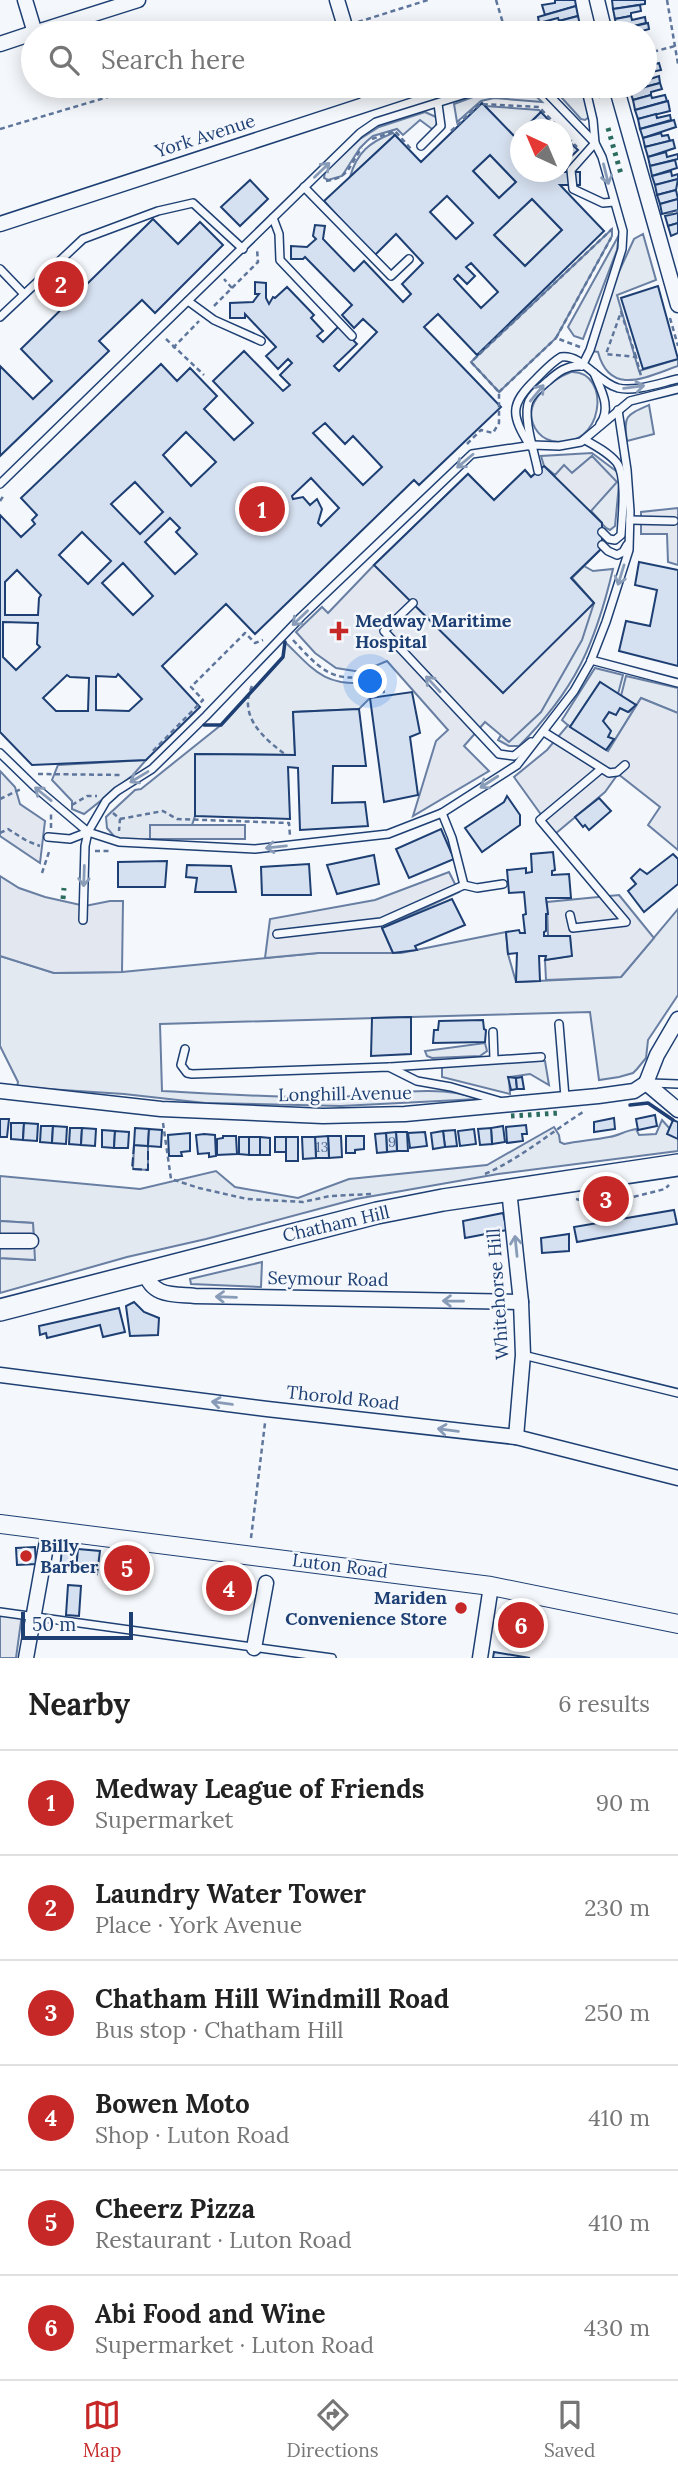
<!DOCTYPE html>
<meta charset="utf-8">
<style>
:root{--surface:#fff;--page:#f2f2f2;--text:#222;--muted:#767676;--line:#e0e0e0;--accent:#c62828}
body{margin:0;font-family:Lora,serif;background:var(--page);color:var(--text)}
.compass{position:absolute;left:510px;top:119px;width:63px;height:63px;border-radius:50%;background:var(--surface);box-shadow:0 4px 18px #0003;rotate:316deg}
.scale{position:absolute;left:21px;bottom:18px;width:112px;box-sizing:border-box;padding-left:7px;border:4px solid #1d3f73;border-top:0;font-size:19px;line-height:24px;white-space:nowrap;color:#1d3f73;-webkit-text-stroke:5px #f4f7fb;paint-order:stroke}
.you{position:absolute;left:371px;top:682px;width:24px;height:24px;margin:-18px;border:5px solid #fff;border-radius:50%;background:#1a73e8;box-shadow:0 0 0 10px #1a73e833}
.badge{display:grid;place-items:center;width:46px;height:46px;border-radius:50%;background:var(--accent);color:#fff;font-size:23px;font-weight:700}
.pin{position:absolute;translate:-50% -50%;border:4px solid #fff;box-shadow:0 2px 7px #0006}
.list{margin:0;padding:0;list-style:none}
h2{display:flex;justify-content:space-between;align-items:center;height:91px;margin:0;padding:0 28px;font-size:30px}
h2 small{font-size:23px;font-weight:400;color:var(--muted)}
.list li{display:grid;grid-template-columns:46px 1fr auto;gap:21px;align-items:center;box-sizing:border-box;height:105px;padding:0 28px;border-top:2px solid var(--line)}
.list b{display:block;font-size:26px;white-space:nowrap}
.list p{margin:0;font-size:23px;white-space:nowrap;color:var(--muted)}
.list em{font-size:23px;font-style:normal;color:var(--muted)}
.icon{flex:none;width:38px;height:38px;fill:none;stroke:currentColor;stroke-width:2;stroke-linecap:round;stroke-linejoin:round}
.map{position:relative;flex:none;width:678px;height:1658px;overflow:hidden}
.search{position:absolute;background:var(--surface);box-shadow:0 4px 18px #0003;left:21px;right:21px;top:21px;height:77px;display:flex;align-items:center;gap:18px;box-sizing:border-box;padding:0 24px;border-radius:38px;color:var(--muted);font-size:26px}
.sheet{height:721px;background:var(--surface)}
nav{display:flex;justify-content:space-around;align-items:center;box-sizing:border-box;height:98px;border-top:2px solid var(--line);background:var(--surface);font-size:19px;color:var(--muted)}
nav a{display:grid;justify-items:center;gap:4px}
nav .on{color:var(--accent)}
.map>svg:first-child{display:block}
</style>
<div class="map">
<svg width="678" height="1658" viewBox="0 0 678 1658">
<rect width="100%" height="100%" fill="#f4f7fb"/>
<g fill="#e3e9f0" stroke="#687fa3" stroke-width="2">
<path d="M500,87C516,86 531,90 542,102L494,98L481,101L457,122L454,104Z"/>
<path d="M576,90L584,96L589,117L585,120L581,119L561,97L563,94Z"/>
<path d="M485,106L539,110L541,112L515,137Z"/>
<path d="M425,112L436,117L437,122L435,128L432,129L420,120L403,135L397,129L373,136L367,141L360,148L342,176L328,180L324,178L325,171L360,139L379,127Z"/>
<path d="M393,133L395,135L350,177C357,152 370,142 393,133Z"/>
<path d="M490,155L516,182L499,198L473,171Z"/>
<path d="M532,199L562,230L525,266L494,235Z"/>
<path d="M612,229V236L556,338L499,392L471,362Z"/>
<path d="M643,234L656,280L617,295L639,371L678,359V366C648,376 610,398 598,352L592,351L617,276L634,239Z"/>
<path d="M619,235L617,250L583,339L574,336L568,327Z"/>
<path d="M571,372C612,370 605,452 552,441C544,439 539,435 535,428C521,403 550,380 571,372Z"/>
<path d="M649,405L654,434L627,441C623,416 626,415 649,405Z"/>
<path d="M592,453L620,474L615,526L610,530L606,528L590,511L592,456L572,473L554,475L544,466L541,456Z"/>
<path d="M584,566L593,571L613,569C595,645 575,690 519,746H509L498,740L501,735L508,741L571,578Z"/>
<path d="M285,642C314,670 323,686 366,683L370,698L359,709L293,712L295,755L195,754V816L192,825H150V839L119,842L107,828L106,817L135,790L141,789L221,725L283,657Z"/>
<path d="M595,668L623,675L618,694L600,682L570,727L562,720Z"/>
<path d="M626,676L678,688V713L641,698L608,751L606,750L614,740L608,737L610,731L603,721L609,712L620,708L629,712L636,705L621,696Z"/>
<path d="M146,760L133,775L84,814L72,809V801L52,780L58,765Z"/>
<path d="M678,909V995L648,1040L646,1058L637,1069L633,1073L619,1077L599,1080L590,1012L160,1024L162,1091C219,1094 277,1098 334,1097C380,1096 436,1083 479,1099L341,1106L205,1103L124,1094L17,1087L18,1082L0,1046V956L54,973L122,972L318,953H401L506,932L508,954L516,982L621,977Z"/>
<path d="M485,1043L487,1051L480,1056L432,1058L427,1056L425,1051Z"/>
<path d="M498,1061H545L549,1085L530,1074L509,1077L510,1094L442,1077V1067Z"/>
<path d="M662,1120L670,1129L678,1133V1151L498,1174L356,1199L206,1239L127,1257L0,1293V1258L34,1260L33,1223L0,1221V1176L140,1189L216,1171L235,1187L298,1198L349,1179L487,1165L554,1127L559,1135L560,1142L564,1144C580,1141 594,1140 609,1137C618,1136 624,1131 636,1129L639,1135L656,1134Z"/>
<path d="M134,1145L148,1146V1170L133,1169Z"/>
<path d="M262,1262L261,1287L191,1284L190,1279Z"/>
</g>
<g fill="#e3e8f0" stroke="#687fa3" stroke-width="2">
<path d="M592,456L617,482L591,511L602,523V548L572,578L594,603L582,640L541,712L509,742L485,722L464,746L489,771L413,816L436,741L448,730L387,661L361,672L336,668L315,653L296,632L322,607L328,613L374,565L468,474L494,500L525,470L531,477L544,466L555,475L564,465L572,473Z"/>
<path d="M678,508V565L668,562L667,534H641V512Z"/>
<path d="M641,698L678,713V850L648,825L660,807L618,774L605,792L555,834L514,777L547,750L568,725L608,751Z"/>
<path d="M0,771L15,787L20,804L45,821L40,863L0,836Z"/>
<rect x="150" y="825" width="95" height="14"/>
<path d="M449,872L459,892L382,928L393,953H318L265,958L270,919L375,900Z"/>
<path d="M0,876L19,888L45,897L85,906L110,901H123L122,972L54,973L0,956Z"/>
<path d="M619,895L654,938L621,977L546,980L545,960L571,956L570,936H548L547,902Z"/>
<path d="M0,1221L33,1223L35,1260L0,1258Z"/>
<path d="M0,1611L22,1614L16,1658H0Z"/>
</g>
<g fill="#d5e0f0" stroke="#1d3f73" stroke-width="2" fill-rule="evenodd">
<path d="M555,0H575L576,6L545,15L542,5L555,3Z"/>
<path d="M612,0H645V4L613,9Z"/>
<path d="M640,5L641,11L631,13V16L615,19L613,9Z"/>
<path d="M576,6L578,16L559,21L558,18L539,23L538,17Z"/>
<path d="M578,16L580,25L548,33L547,28L560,25L559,21Z"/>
<path d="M631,16L632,20L645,17L646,23L617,30L615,19Z"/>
<path d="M648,23L649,29L635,33H617V30Z"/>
<path d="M659,63L661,70L646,73L645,77V67Z"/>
<path d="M659,76L660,83L630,91L629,86H645V77L647,80Z"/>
<path d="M660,83L662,89L651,92V95L633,100L630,91Z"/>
<path d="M651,95L652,98L665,95L667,101L635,110L633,100Z"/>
<path d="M668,101L670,111L638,119L635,110Z"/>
<path d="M482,103L515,137L520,132V172H580V185H560L604,231L477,355L438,314L424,327L501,407L419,485L414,480L255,634L226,604L162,666L200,707L146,760L32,765L0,732V515L21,537L35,524L32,520L37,515L21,498L161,364L177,381L190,368L217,396L204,409L234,440L253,423L213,381L244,351L283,391L290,385L280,375L292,363L288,359L278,369L266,356L276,347L245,314V318H230V303L253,302L259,294H255V282L266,283V298L269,304L273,297L275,298L287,287L314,315L311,318L323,331L317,336L323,342L339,326L357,344L334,366L339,371L377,332L363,319L354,328L342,315L352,305L305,257L303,259H291V246L307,247L316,239L313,236L315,225L325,226L323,239L354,271L364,261L403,302L411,294L402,284L423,263L396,234L374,256L324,201L395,135L421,162ZM490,155L516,182L499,198L473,171ZM447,196L473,223L456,239L430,212ZM532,199L562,230L525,266L494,235ZM471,263L498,292L481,308L454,279L458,275L467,284L475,276L466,267ZM325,423L345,444L353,436L382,467L363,485L313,433ZM186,432L216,462L191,486L163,455ZM311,478L339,508L321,526L318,523L322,509L317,499L310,505L303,497L293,499L292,496ZM135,482L163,512L140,534L111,504ZM170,518L180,528L176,532L197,554L175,574L145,542ZM82,532L111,561L88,584L59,555ZM123,563L153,596L133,615L102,583ZM17,570L41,595L39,598L38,615H5V582ZM3,622L38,623L37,644L40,647L16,670L3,657ZM118,674L142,699L129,711L96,710V676L116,677ZM67,675L70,677L89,678L88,711H56L43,698Z"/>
<path d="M541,112L558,130H523Z"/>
<path d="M656,114L657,118L670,115L671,120L640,129L638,119Z"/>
<path d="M674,120L676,127L643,138L640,129Z"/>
<path d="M661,133L662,136L668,135L670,141L645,147L643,138Z"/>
<path d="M562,135L578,150L562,165Z"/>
<path d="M673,140L675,148L648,157L645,147Z"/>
<path d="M666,152L667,157L678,154V159L650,166L648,157Z"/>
<path d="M675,160L677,168L652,176L650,166Z"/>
<path d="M671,171L672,176L678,174V179L655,185L652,176Z"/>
<path d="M678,179L676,190L657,195L655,185Z"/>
<path d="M250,180L268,199L240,226L221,207Z"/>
<path d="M676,190L678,199L660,204L657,195Z"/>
<path d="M678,199V210L662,214L660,204Z"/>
<path d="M678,213V223L668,226L665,216Z"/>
<path d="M153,219L178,244L200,222L223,245L155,313L142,300L99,341L109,351L0,456V366L33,399L52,381L21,349Z"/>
<path d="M678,223V233L671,236L668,226Z"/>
<path d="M62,270L75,283L59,298L47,284Z"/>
<path d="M658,286L678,359L643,369L621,298Z"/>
<path d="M544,466L602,523V548L571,578L594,603L503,693L374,565L468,474L494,500L525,470L531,477Z"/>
<path d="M639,562L678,570V666L619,651L626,621L650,626L657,590L635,585Z"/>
<path d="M600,682L636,705L628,712L620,708L616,715L609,712L603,721L611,731L608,737L614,739L606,750L570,727Z"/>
<path d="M412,692L420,733L410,737L418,795L384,802L370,698Z"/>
<path d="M359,709L366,766H333L332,803L365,802L368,826L300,830L298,768L288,767L290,819L195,816V754L295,755L293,712Z"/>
<path d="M507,796L520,815V825L482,852L465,828L504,802Z"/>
<path d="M599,798L611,811L589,830L585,825L583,827L575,817Z"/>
<path d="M441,829L454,859L409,878L396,849Z"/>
<path d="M553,852L555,870L552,871V875L569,874L571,898H546L548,914H546V931L544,932V936H570L572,956L545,960L546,956H539L540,981L516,982L517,953L508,954L506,932L519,930L520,933H525L523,915L526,914L524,892L509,893L507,870L526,868V873L532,872L531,854Z"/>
<path d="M673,854L678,859V884L644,912L628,891L636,884L631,878L640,869L647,874Z"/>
<path d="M374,855L379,884L337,894L327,865Z"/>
<path d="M167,861L165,887H118V862Z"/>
<path d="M309,864L311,895H262L261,867Z"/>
<path d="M187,865L231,866L236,892H195L197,878L186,877Z"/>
<path d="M452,899L465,925L415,946L417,950L393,953L382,928Z"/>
<path d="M411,1017V1054L371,1056L372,1018Z"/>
<path d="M483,1020L484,1029L486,1030L485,1042L433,1043L434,1030H438L439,1021Z"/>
<path d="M508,1077L516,1078L517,1089L511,1090Z"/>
<path d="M522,1077L524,1089H517L516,1078Z"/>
<path d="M655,1115L657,1126L638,1130L636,1119Z"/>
<path d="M614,1118L615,1129L594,1132V1122Z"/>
<path d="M0,1119H9L7,1137H0Z"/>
<path d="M673,1120L678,1122V1139L667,1134Z"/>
<path d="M11,1123H24L23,1140L11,1139Z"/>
<path d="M24,1123L38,1124L37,1141L23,1140Z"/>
<path d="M526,1125L527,1134H522L523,1141L507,1143L506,1127Z"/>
<path d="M41,1126H53L52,1143L40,1142Z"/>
<path d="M53,1126L67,1127L66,1144L52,1143Z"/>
<path d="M503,1126L505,1142L492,1144L491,1128Z"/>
<path d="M70,1128H82L81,1145L69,1144Z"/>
<path d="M82,1128L96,1129L95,1146L81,1145Z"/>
<path d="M135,1128L149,1129L148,1146L134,1145Z"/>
<path d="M491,1128L492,1144L480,1145L478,1129Z"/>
<path d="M149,1129L162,1130L161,1147L148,1146Z"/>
<path d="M474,1129L476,1144L460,1146L458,1131Z"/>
<path d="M102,1130L115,1131L114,1148L102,1147Z"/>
<path d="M455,1130L457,1146L445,1147L443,1131Z"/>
<path d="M115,1131L129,1132L128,1148H114Z"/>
<path d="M443,1131L445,1147L433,1149L431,1133Z"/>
<path d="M396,1132H407L408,1151H397Z"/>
<path d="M396,1132L397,1151L387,1152L386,1133Z"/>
<path d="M425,1132L427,1146L410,1148L408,1133Z"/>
<path d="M190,1133V1151L181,1152L182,1156H169L168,1135Z"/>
<path d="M386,1133L387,1152L377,1153L375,1134Z"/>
<path d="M204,1134L215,1135L216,1156L209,1157V1153L198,1154L196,1135Z"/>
<path d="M223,1136H236L237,1154L217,1155V1139L223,1138Z"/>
<path d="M328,1136H341L342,1157L329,1158Z"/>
<path d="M328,1136L329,1158H316L315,1137Z"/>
<path d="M346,1136H364V1149L355,1150V1153H346Z"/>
<path d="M239,1137H249V1155L239,1154Z"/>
<rect x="249" y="1137" width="11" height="18"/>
<path d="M260,1137L270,1138V1155H260Z"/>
<rect x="275" y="1137" width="11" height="15"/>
<rect x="286" y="1137" width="12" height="24"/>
<path d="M302,1137H315L316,1158L303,1159Z"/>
<path d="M674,1210L677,1224L577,1242L574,1227Z"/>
<path d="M503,1213L507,1230L465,1238L463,1221Z"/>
<path d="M569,1234V1251L542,1253L541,1238Z"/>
<path d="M134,1302L144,1312L159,1318L158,1335L130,1336L126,1306Z"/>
<path d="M119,1308L125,1332L103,1337L100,1325L47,1338L46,1333L40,1335L39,1326Z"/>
<path d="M35,1547L36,1564L17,1565L16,1548Z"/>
<path d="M62,1547L78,1549L76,1571L60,1570Z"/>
<path d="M78,1549L100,1551L97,1574L76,1571Z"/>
<path d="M117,1557L139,1558L137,1579L116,1577Z"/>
<path d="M221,1573L242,1576L238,1603L217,1600Z"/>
<path d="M68,1585L81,1586L79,1616L66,1615Z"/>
<path d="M501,1609L546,1618L542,1640L496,1631Z"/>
<path d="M494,1652L530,1658H493Z"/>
</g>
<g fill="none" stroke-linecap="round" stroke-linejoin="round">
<g stroke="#1d3f73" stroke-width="10">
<g id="service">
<path d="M534,86L547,93L595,143L602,157L623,231L622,249L590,350L582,366"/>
<path d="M585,86L593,120L595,143L571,170L573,189L603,203L614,202"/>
<path d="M547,93L570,86"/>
<path d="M421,146L441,126L438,104"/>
<path d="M304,187L391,276L409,259"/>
<path d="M273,218L279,234L280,260L352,336"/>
<path d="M0,269L24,294"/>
<path d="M188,301L214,320L261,341"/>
<path d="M0,317L83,239L158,211L193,203L243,249"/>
<path d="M594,373C601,390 612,408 600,424"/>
<path d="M585,440C596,446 609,453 617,463C627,477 622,518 621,535L615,540L609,539L602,532"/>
<path d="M530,446C511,415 509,405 536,379C544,371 551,363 561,357C582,354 597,382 618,388C635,392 660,383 678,379"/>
<path d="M538,471C535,454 522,416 529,401C533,393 541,387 548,381C558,372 567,365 581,366"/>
<path d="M0,484L360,133L376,122L491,86"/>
<path d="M630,520L674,521"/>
<path d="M602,545L608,551L617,555L623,552L627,545"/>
<path d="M413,603L384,631L499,754L514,756L531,742"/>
<path d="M591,660L678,683"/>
<path d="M544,732L609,773L617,772L625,765"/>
<path d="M0,753L35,787L88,832L119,842L255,849L388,834L442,813L517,765L574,691L590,663L606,622L629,550L630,511L627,470L618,410"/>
<path d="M48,837L70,839L88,832"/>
<path d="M464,885L477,888L503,884"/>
<path d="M570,915L573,928L626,922L540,820L601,769"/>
<path d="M83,920L85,846L88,832L106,801L117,791L152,769L206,716L301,617L472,454L533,445L559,446L581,442L630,401L678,389"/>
<path d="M277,934L381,922L464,885L452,838L442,813"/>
<path d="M559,1024L565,1097"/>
<path d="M493,1032L494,1059"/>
<path d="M185,1049L181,1065L187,1073L192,1074L389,1067L417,1081L451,1087L499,1101"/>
<path d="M390,1067L541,1057"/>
<path d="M651,1083L678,1084"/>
<path d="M523,1355L678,1393"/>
<path d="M0,1612L332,1658"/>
</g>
</g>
<g stroke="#1d3f73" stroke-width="17">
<g id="minor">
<path d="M25,0L35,33"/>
<path d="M337,0L347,33"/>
<path d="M597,0L605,33"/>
<path d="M34,33L138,0"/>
<path d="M0,44L33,33"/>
<path d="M364,86L369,102"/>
<path d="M616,86L678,305"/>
<path d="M0,224L422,86"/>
<path d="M646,1083L657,1055L678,1019"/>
<path d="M0,1091L161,1109L323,1116L405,1114L598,1096L634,1091L646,1083L678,1110"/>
<path d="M509,1190L521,1302L523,1355L516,1437"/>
<path d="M0,1241H31"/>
<path d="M145,1272C152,1297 173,1294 195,1296L521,1302"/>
<path d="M0,1375L267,1409L516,1437L678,1478"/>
<path d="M254,1648L266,1583"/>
<path d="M26,1658L49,1530"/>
<path d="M480,1658L491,1586"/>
</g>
</g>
<g stroke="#1d3f73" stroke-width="20">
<path id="tertiary" d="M0,1524L491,1586L678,1624"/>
</g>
<g stroke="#1d3f73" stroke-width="24">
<path id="primary" d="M0,1310L377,1213L443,1200L678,1165"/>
</g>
<g stroke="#5e769c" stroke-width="2.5" stroke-dasharray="5 3.5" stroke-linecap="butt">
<path d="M496,0L506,33"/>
<path d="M667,0L678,64"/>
<path d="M358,22L428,0"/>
<path d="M319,33L331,30"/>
<path d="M557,33L587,25"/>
<path d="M645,54L675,46"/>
<path d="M0,129L145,86"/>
<path d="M451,131L480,104L539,107L561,130"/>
<path d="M562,132L577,147"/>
<path d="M372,139L395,131L411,149"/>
<path d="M326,181C351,177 348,166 362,148"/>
<path d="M668,214L678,211"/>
<path d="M232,288L258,262L257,249"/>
<path d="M214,306L232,288L224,279"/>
<path d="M670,318L678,346"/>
<path d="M166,339L204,375"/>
<path d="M580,347L556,338L611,238"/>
<path d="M173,348L199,321"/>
<path d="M636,357L621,312L606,354L636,357L641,376"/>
<path d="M499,392L556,338"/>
<path d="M467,444L481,430L493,433L499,423V392L471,362L612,229"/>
<path d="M0,501L4,495"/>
<path d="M293,640C320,669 332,684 373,675L382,685L385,697"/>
<path d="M252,686C238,716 263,738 286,755"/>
<path d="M153,751L203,700L191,687L245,633L255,643L263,640"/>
<path d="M38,774L122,775"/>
<path d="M0,799L21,789"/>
<path d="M72,805L87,796H97"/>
<path d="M113,813L120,819L119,831"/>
<path d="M120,819L163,811L177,819L289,823L290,836"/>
<path d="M51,828V814"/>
<path d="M0,833L8,829L27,841L40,846"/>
<path d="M95,851H109"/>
<path d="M42,873L50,849"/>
<path d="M163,1123L171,1179L199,1188L247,1199L303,1202L330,1196L371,1194L373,1196"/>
<path d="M485,1174C521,1158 550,1133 583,1112"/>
<path d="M576,1199L601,1205L665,1189L669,1185"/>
<path d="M251,1538L265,1423"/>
</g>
<use href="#service" stroke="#f4f7fb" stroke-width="7"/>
<use href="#minor" stroke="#f4f7fb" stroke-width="14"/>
<use href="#tertiary" stroke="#f4f7fb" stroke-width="18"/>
<use href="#primary" stroke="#f4f7fb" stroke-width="21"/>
<g stroke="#2c6c60" stroke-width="5" stroke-dasharray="3.5 5" stroke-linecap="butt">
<path d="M599,86L602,100"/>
<path d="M608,128L621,174"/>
<path d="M63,899L64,888"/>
<path d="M511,1116L559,1113"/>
</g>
<path stroke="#1d3f73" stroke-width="2" stroke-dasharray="9 3.5" stroke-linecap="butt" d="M134,1145L132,1169L148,1170V1146"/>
<g stroke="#1d3f73" stroke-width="3.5">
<path d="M204,725H221L283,657L285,642"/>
<path d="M630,1105L648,1103L673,1120"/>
</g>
</g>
<defs><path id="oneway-shaft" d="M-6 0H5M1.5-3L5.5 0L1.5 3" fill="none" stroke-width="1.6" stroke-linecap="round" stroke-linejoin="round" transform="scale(1.75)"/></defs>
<g stroke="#889bb7">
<use href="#oneway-shaft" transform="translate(322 170) rotate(-44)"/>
<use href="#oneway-shaft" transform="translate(606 174) rotate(76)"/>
<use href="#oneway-shaft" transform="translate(634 387) rotate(-7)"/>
<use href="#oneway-shaft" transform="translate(537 393) rotate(-50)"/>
<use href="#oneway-shaft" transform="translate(465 461) rotate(140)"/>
<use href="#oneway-shaft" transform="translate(621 575) rotate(107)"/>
<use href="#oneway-shaft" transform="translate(300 618) rotate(136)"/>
<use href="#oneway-shaft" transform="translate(433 684) rotate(-133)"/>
<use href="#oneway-shaft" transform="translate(139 777) rotate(149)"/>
<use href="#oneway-shaft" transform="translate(489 782) rotate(147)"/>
<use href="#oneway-shaft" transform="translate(43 794) rotate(-141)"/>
<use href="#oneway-shaft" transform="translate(276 847) rotate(174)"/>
<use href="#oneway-shaft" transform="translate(84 876) rotate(92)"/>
<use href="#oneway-shaft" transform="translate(516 1246) rotate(-96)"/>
<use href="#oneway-shaft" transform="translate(226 1297) rotate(-178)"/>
<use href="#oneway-shaft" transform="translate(453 1301) rotate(-179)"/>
<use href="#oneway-shaft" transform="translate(222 1403) rotate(-172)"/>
<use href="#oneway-shaft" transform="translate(448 1430) rotate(-173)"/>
</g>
<g fill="#c62828" stroke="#f4f7fb" stroke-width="2.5">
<path d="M335.5 620.5h7v7h7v7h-7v7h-7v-7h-7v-7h7z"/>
<circle cx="26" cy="1556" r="7"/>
<circle cx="461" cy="1608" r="7"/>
</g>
<g text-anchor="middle" stroke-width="5" stroke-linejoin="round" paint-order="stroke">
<g font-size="14" fill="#4b6792">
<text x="392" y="1147">9</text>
<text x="322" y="1152">13</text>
</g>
<g font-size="18" fill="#1d3f73" stroke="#f4f7fb">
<text transform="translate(205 136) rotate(-18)" y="6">York Avenue</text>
<text transform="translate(345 1094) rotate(-1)" y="6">Longhill Avenue</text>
<text transform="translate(336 1224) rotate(-13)" y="6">Chatham Hill</text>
<text transform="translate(328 1279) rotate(1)" y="6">Seymour Road</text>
<text transform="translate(498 1294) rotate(-94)" y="6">Whitehorse Hill</text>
<text transform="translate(343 1398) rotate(6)" y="6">Thorold Road</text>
<text transform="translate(340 1566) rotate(7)" y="6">Luton Road</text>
</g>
<g font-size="18" font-weight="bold" fill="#1d3f73" stroke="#f4f7fb" text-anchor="start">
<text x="355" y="627">Medway Maritime<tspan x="355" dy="21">Hospital</tspan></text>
<text x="40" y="1552">Billy<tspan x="40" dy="21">Barber</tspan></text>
<text x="447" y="1604" text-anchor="end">Mariden<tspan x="447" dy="21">Convenience Store</tspan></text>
</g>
</g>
</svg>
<svg class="compass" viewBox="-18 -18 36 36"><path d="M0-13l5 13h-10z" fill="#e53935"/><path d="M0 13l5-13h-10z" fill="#767676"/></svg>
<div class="scale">50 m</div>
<div class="you"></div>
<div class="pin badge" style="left:262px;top:509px">1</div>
<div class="pin badge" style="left:61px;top:284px">2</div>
<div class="pin badge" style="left:606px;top:1199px">3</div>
<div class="pin badge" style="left:229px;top:1588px">4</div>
<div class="pin badge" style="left:127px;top:1568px">5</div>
<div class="pin badge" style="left:521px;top:1625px">6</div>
<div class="search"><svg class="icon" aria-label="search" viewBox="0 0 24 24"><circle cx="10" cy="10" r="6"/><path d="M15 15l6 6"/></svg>Search here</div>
</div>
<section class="sheet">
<h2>Nearby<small>6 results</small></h2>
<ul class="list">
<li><span class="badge">1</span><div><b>Medway League of Friends</b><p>Supermarket</p></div><em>90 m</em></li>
<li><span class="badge">2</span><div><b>Laundry Water Tower</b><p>Place · York Avenue</p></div><em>230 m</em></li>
<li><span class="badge">3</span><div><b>Chatham Hill Windmill Road</b><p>Bus stop · Chatham Hill</p></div><em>250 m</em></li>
<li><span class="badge">4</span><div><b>Bowen Moto</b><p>Shop · Luton Road</p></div><em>410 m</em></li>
<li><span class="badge">5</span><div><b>Cheerz Pizza</b><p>Restaurant · Luton Road</p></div><em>410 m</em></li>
<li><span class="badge">6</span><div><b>Abi Food and Wine</b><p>Supermarket · Luton Road</p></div><em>430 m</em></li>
</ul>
</section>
<nav>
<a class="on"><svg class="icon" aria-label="map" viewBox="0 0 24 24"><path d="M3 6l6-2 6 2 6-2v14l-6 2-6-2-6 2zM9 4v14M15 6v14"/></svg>Map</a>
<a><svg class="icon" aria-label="directions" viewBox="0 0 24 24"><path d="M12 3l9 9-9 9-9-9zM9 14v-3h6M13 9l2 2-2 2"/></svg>Directions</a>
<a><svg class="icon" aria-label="saved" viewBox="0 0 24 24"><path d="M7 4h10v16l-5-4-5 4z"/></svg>Saved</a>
</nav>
